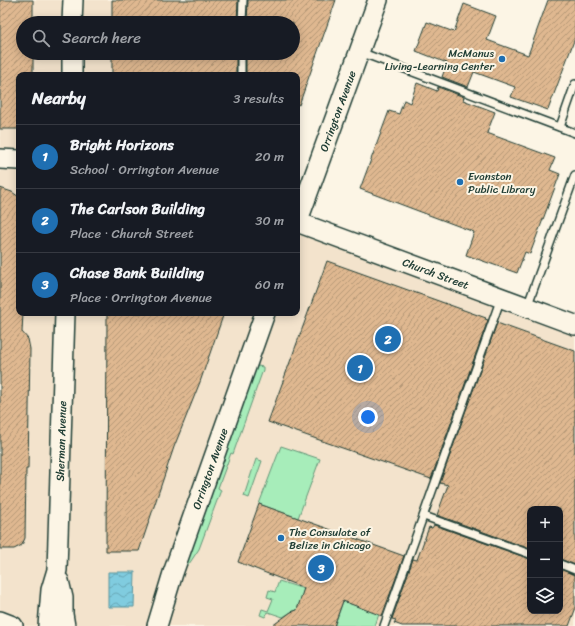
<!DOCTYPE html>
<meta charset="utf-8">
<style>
:root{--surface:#171b24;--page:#20242c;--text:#f1f3f6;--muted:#9ea1a6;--line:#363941;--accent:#1f6fb2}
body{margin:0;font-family:Sriracha,sans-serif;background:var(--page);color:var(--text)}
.controls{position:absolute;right:12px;bottom:12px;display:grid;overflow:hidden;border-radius:8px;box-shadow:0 2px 10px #0003}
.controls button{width:36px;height:36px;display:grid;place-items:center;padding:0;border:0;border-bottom:1px solid var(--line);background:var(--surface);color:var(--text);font:20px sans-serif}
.you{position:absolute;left:368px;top:417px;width:14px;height:14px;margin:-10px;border:3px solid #fff;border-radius:50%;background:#1a73e8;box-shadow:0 0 0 6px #1a73e833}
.badge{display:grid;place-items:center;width:26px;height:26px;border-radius:50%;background:var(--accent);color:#fff;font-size:13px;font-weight:700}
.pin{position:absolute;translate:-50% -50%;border:2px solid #fff;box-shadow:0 1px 4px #0006}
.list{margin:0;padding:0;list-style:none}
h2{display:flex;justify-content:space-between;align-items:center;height:52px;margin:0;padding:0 16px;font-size:17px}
h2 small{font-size:13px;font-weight:400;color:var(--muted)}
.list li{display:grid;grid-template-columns:26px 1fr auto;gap:12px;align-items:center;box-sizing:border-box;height:64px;padding:0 16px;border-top:1px solid var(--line)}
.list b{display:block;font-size:15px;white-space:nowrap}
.list p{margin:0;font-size:13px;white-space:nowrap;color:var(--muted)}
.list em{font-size:13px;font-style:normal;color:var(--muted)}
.icon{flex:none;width:22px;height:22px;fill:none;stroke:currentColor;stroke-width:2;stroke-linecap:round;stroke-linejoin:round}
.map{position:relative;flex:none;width:575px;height:626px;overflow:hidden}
.search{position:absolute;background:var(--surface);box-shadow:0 2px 10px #0003;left:16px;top:16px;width:284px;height:44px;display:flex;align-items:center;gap:10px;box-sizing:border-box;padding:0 14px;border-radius:22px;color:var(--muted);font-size:15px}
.panel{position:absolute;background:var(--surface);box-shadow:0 2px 10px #0003;left:16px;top:72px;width:284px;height:244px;border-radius:8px}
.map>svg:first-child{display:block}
</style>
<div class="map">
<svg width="575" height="626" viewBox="0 0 575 626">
<defs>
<pattern id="water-waves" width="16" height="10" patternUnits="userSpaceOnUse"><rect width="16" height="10" fill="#80ccdf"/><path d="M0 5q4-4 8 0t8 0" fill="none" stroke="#68a7b6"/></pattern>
<pattern id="building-hatch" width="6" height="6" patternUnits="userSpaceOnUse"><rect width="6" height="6" fill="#dfb890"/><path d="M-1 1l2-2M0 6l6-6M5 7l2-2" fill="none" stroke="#b49776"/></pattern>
</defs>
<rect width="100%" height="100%" fill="#fcf5e5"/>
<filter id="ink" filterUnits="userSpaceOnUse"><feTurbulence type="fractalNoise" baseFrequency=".025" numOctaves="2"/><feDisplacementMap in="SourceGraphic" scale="8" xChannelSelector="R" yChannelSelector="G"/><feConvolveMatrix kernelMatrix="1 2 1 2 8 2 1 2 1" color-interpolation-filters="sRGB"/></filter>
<g filter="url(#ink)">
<path fill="#f3e3cc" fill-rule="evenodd" d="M0,0H240V23H23V53H240V75H19V313H297V228L575,329V626H0ZM530,509H560V611H530Z"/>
<g fill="#a7edba" stroke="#639577">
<path d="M258,366L263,367V370L233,454L231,453L218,488L221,490L199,549L189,564L187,565L186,564L255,369Z"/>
<path d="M281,446L320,459L298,518L259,504Z"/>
<path d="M256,459L262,461L249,498L244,496Z"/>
<path d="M279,581L304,589L297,610L291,612L283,617L268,612L265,617L260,615L262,609L268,611L273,599L267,597L269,590L275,592Z"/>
<path d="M343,601L379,614L375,626H336L335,624Z"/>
</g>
<path fill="url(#water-waves)" stroke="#59939b" d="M108,572H135L134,607H108Z"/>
<g fill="url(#building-hatch)" stroke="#1f3d34">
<path d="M0,0H33V23H23V53H33V75H19V129H0Z"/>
<path d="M112,0H238L237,23H112Z"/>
<path d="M248,0H336L299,105L297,104V75H246V53H293V23H247Z"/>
<path d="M548,0H575V38L548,110L511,97L515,87L474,72L468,87L442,77L447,63L416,51L427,22L454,32L464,4L496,16L487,40L528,55Z"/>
<rect x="112" y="53" width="124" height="22"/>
<path d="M417,83L437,91L438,87L464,97L463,100L495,112L487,133L555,158L550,170L560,174L530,254L525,252L517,273L466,255L474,232L360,189L389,111L399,114L404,100L410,103Z"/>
<path d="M0,188L12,192L19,197V313H23L22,332L28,339L30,349L28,469H26L25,538L22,545L14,549H0Z"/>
<path d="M327,261L486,318L485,319L488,320L431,479L268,422Z"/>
<path d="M107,313H224L200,382L174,447L139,551H106Z"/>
<path d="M497,323L575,351V565L560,559V509H530V549L437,515L448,485L440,483Z"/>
<path d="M259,504L404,556L382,616L343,601L334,626H272L291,612L297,610L304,588L238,562Z"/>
<path d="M434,525L530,559V611H560V569L575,575V610L569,626H402L394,623L396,620L392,619L413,559L417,560L429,527L432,528Z"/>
</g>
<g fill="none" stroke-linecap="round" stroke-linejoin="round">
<g stroke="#1f3d34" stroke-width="10">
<g id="lane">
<path d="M242,23L243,0"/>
<path d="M360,52L575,133"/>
<path d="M241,75V53"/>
<path d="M560,127L575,84"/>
<path d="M527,307L575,175"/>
<path d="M424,516L530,554"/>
<path d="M560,564L575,570"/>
<path d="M384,626L501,298"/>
</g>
</g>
<g stroke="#1f3d34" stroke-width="22">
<g id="secondary">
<path d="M72,23L73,0"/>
<path d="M72,75V53"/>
<path d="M0,159L19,160"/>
<path id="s1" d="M297,222L575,325"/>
<path id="s2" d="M297,223L378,0"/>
<path d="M59,581L63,598V614L65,626"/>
<path d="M0,621L13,626"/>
<path id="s3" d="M48,626L51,590L57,570L65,313"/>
<path id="s4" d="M157,626L173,573L265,313"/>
</g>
</g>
<use href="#lane" stroke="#fcf5e5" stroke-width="7"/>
<use href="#secondary" stroke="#fcf5e5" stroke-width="19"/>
</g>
</g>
<g fill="#1f6fb2" stroke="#fcf5e5" stroke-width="1.5">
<circle cx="502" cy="59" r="4"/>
<circle cx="460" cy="182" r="4"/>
<circle cx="281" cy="538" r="4"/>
</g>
<g text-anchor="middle" stroke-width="4" stroke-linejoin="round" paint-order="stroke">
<g font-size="11" fill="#1f3d34" stroke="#fcf5e5" text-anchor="start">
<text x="494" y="57" text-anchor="end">McManus<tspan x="494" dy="13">Living-Learning Center</tspan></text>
<text x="468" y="180">Evanston<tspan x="468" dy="13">Public Library</tspan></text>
<text x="289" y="536">The Consulate of<tspan x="289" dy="13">Belize in Chicago</tspan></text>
</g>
<g font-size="11" fill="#1f3d34" stroke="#fcf5e5">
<text dy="4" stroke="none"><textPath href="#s2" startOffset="119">Orrington Avenue</textPath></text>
<text dy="4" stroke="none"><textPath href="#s1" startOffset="148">Church Street</textPath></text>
<text dy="4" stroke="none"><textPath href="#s3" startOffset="186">Sherman Avenue</textPath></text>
<text dy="4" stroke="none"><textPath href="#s4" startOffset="166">Orrington Avenue</textPath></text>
</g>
</g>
</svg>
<div class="controls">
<button>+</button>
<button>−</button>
<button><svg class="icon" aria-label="layers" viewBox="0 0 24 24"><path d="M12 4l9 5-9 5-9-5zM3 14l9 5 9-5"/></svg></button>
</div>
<div class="you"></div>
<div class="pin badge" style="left:360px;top:368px">1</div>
<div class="pin badge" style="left:388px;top:339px">2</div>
<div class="pin badge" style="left:321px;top:568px">3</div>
<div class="search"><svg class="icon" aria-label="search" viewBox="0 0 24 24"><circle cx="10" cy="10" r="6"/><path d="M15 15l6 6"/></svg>Search here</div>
<section class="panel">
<h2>Nearby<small>3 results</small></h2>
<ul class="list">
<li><span class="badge">1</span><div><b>Bright Horizons</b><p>School · Orrington Avenue</p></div><em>20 m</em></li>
<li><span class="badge">2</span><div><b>The Carlson Building</b><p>Place · Church Street</p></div><em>30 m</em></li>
<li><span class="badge">3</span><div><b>Chase Bank Building</b><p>Place · Orrington Avenue</p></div><em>60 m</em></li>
</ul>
</section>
</div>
